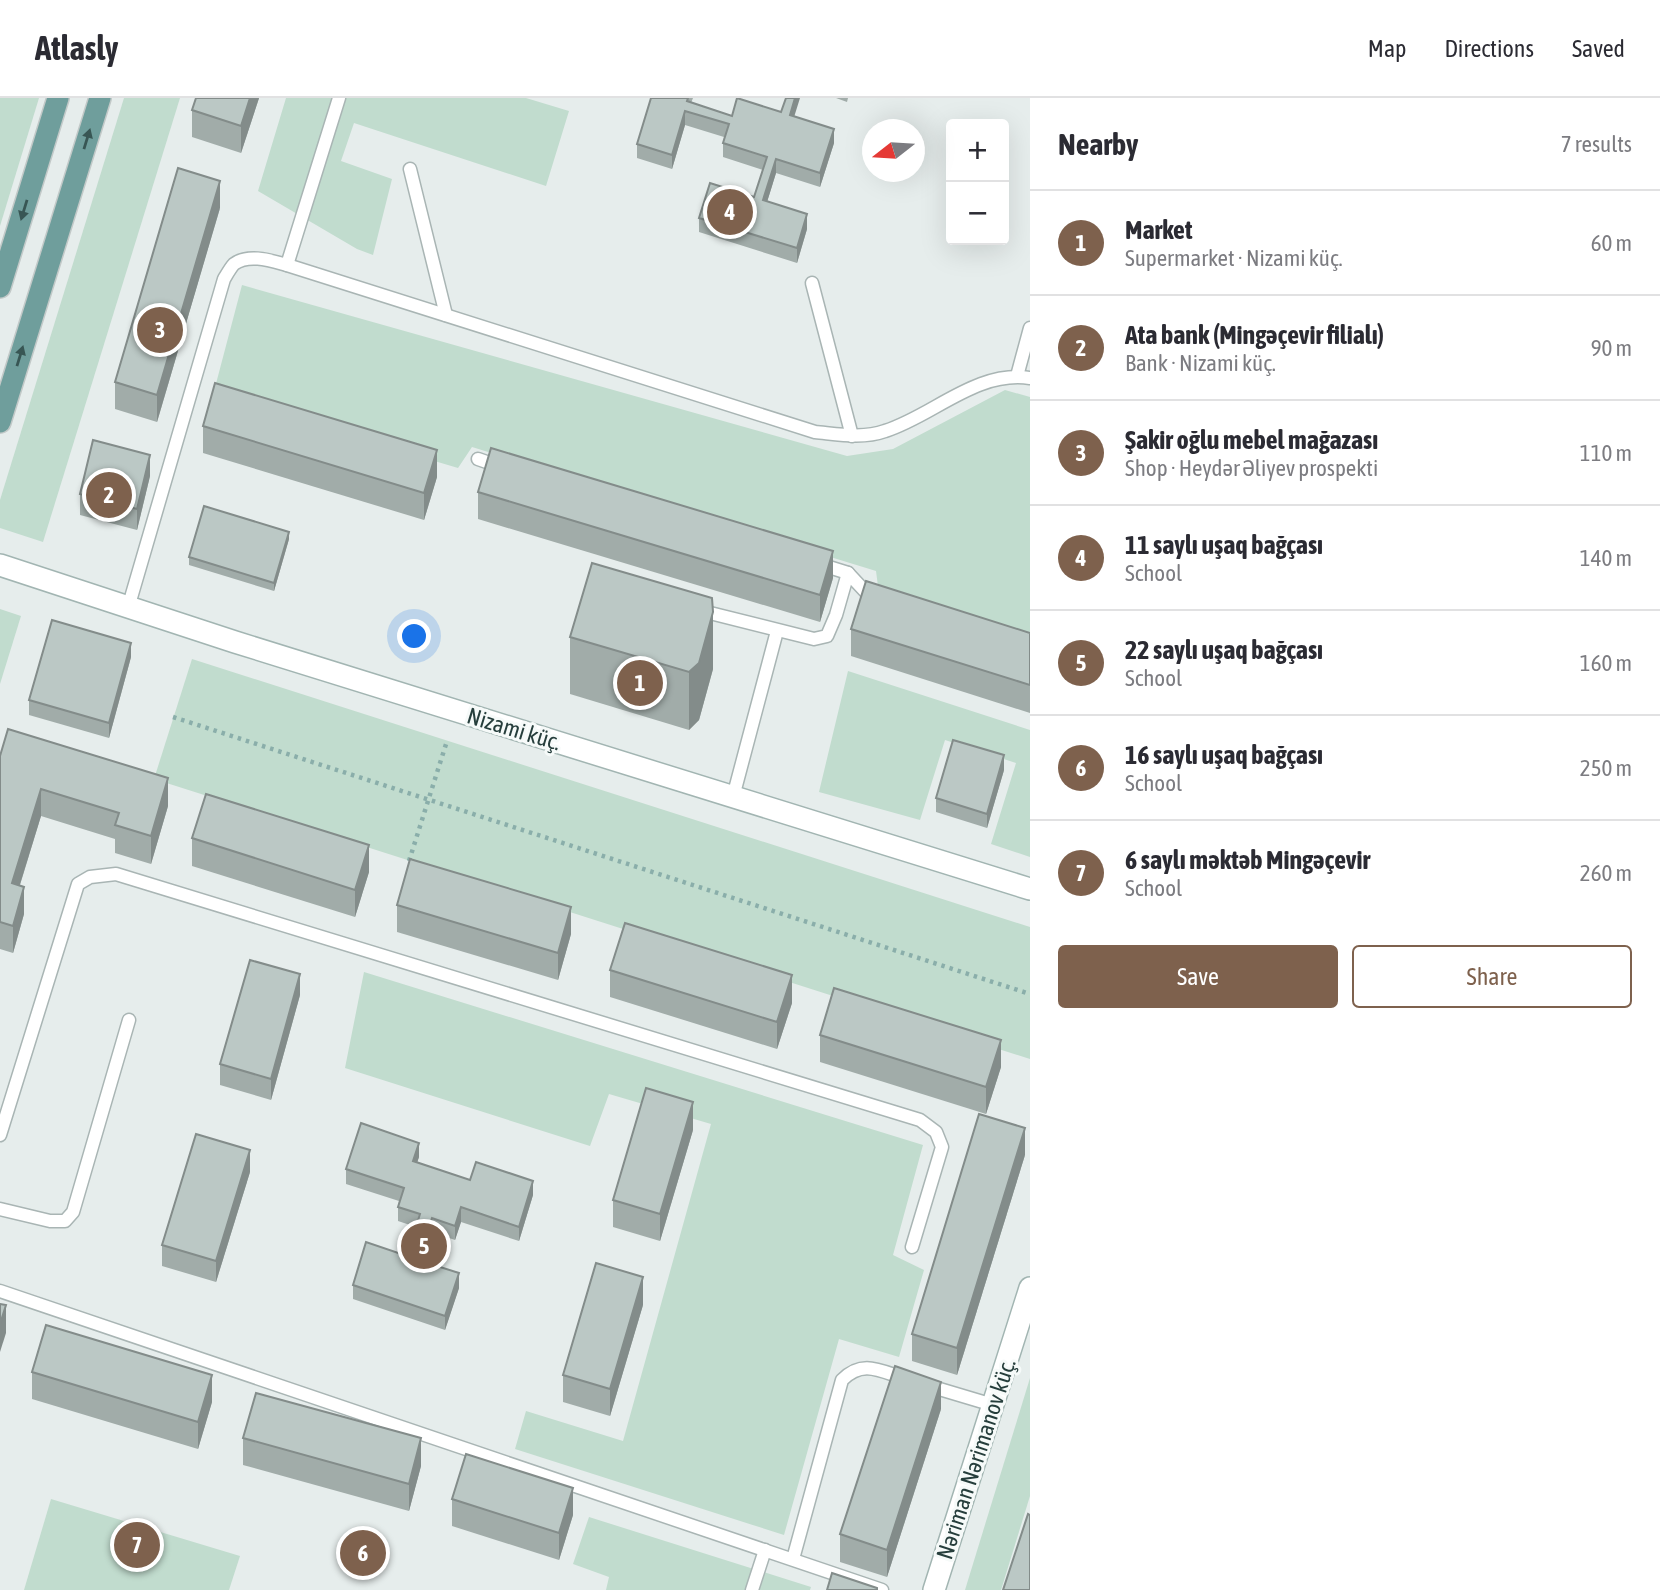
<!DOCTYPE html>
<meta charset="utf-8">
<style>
:root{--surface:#fff;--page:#f2f2f3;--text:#2b2b33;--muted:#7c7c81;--line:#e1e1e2;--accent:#7e614d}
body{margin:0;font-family:"Asap Condensed",sans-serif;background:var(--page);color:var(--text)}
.controls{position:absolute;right:21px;top:21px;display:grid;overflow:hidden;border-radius:7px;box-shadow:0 7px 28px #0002}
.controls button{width:63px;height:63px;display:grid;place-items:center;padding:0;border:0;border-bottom:2px solid var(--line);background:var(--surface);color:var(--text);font:35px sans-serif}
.compass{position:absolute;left:862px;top:21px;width:63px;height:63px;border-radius:50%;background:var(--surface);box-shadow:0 7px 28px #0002;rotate:253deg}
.you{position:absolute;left:415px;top:539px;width:24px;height:24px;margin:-18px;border:5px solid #fff;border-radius:50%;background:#1a73e8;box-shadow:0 0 0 10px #1a73e833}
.badge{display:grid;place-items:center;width:46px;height:46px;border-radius:50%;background:var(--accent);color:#fff;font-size:23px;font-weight:700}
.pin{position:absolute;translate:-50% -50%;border:4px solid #fff;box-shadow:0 2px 7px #0006}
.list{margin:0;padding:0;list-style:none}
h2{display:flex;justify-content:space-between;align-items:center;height:91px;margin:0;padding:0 28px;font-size:30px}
h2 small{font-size:23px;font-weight:400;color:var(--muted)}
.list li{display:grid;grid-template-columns:46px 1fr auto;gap:21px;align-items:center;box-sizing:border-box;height:105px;padding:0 28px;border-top:2px solid var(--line)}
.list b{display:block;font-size:26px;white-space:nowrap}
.list p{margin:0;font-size:23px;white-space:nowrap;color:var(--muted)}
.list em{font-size:23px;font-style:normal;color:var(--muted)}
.actions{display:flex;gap:14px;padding:21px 28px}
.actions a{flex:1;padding:16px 0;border:2px solid var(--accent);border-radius:7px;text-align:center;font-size:24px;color:var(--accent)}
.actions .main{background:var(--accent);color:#fff}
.map{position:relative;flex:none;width:1030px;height:1492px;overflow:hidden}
header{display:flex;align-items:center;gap:42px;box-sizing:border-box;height:98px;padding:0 35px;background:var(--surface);border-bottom:2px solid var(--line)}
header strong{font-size:33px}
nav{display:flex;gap:38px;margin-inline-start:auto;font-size:24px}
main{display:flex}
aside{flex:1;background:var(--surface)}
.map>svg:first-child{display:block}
</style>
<header>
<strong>Atlasly</strong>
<nav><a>Map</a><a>Directions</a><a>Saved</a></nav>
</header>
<main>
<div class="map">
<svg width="1030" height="1492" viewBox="0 0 1030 1492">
<rect width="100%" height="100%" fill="#e6edec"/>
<g fill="#c1dcce">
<path d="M0,0H39L0,128Z"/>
<path d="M124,0H180L43,444L0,430V402Z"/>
<path d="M286,0H526L569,13L546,88L354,25L341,63L392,81L373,157L357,151L258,93Z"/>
<path d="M242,187L847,358L893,351L1005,292L1030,299V540L879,496L876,473L472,349L458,370L213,297Z"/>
<path d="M0,511L21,518L0,586Z"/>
<path d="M192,561L1030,829V961L154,681Z"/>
<path d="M848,573L1030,632V759L991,746L1016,665L945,642L920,722L819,694Z"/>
<path d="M364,874L923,1047L893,1157L924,1172L899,1259L839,1241L784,1437L515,1351L526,1313L623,1343L711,1026L609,996L590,1048L345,970Z"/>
<path d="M1030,1280V1398L1001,1492H965Z"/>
<path d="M51,1401L240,1458L229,1492H24Z"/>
<path d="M589,1419L811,1489L810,1492H606L609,1479L573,1466Z"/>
</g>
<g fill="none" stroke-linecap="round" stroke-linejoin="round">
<g stroke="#a9b5b4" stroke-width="15">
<g id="lane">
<path d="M410,71L446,217"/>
<path d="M287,167L815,334C837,336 863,341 885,333C933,318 976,272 1030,280"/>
<path d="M812,185L852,338"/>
<path d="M1017,278L1030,230"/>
<path d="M478,361L501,369"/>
<path d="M816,465L848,475L875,504"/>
<path d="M128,510L224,181C227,176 231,169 234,166C249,155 272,163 287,167L339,0"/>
<path d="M698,512L814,541L827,538L836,517L848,475"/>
<path d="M733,699L777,533"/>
<path d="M0,1037L78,786L90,779L116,776L920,1022L936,1034L942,1049L912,1149"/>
<path d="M0,1111L50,1123H65L73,1114L129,922"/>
<path d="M0,1193L882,1492"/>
<path d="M926,1287L993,1307"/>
<path d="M793,1461L842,1282C863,1261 880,1273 906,1281"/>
<path d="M752,1492L765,1452"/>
</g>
</g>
<g stroke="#a2b5b2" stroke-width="24">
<g id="secondary">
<path d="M0,467L235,544L1030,791"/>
<path d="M934,1492L1030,1190"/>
</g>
</g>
<g stroke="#c2c9c8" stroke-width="24">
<g id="primary">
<path d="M0,189L58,0"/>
<path d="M0,324L100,0"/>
</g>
</g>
<g stroke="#8aaeaa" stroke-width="4.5" stroke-dasharray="3.5 5" stroke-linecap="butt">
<path d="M173,619L1030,896"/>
<path d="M409,763L447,643"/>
</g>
<use href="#lane" stroke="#fff" stroke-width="12"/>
<use href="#secondary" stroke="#fff" stroke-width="21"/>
<use href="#primary" stroke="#6f9e9c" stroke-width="21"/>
</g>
<g fill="#a1aca9">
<path d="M196,0H259L241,55L192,39V12Z"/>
<path d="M651,0H693L691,5L732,18H794L834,45L820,89L776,75L767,104L807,131L797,165L699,134V120L754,99L763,72L723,59V45L724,39L685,27L672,71L637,60V46Z"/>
<path d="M836,0H848L847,4Z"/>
<path d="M220,110L157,324L115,311V284Z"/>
<path d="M203,328L437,379L424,422L203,355Z"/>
<path d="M150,378L137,432L80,417V396Z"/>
<path d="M478,394L833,480L820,524L478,421Z"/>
<path d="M289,441L274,493L189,467V459Z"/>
<path d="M851,531L1030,535V615L851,558Z"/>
<path d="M570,539L713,571L699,622L689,632L570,596Z"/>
<path d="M131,559L109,640L29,617V602Z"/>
<path d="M0,658L168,708L151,766L115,755V741L41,718L20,787L24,816L13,855L0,851Z"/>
<path d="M1004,672L987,730L936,714V700Z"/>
<path d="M192,740L369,774L355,819L192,768Z"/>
<path d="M397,807L571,836L558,882L397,834Z"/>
<path d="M610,872L792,905L777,951L610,899Z"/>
<path d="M300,897L271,1002L220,987V966Z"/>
<path d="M820,937L1001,969L986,1016L820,964Z"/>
<path d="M693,1032L660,1143L613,1129V1102Z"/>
<path d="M1025,1057L957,1277L912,1263V1236Z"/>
<path d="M419,1059L417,1064L470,1082L533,1097L519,1143L461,1124L455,1142L432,1134L422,1163L459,1190L445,1232L353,1201V1187L407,1158L416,1129L398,1123V1109L399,1103L346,1086V1071Z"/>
<path d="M250,1074L216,1184L162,1168V1147Z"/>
<path d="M643,1207L610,1318L563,1304V1277Z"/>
<path d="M32,1274L212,1304L198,1351L32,1301Z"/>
<path d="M941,1311L887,1479L840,1464V1436Z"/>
<path d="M243,1340L421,1368L409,1413L243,1367Z"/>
<path d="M452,1401L573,1417L559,1462L452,1428Z"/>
</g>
<g fill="#838c8a">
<path d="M250,0H259L241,55V28Z"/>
<path d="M795,0H800L790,32V17Z"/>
<path d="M685,13V27L672,71V57Z"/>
<path d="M834,31V45L820,89V75Z"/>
<path d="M776,61V75L763,117V102Z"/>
<path d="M220,83V110L157,324V297Z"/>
<path d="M807,116V131L797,165V150Z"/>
<path d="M437,352V379L424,422V395Z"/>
<path d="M150,357V378L137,432V411Z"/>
<path d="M289,434V441L274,493V485Z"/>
<path d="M833,453V480L820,524V497Z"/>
<path d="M713,514V571L699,622L689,632V574Z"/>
<path d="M131,545V559L109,640V625Z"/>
<path d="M1004,657V672L987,730V716Z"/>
<path d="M168,680V708L151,766V738Z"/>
<path d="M41,691V718L12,812V785Z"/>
<path d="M369,747V774L355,819V792Z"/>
<path d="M24,789V816L13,855V828Z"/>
<path d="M571,809V836L558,882V855Z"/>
<path d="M300,876V897L271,1002V981Z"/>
<path d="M792,877V905L777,951V924Z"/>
<path d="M1001,942V969L986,1016V989Z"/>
<path d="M693,1004V1032L660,1143V1116Z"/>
<path d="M1025,1030V1057L957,1277V1250Z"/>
<path d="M419,1045V1059L413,1077V1063Z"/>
<path d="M250,1052V1074L216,1184V1163Z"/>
<path d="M533,1083V1097L519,1143V1129Z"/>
<path d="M461,1109V1124L455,1142V1128Z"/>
<path d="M432,1120V1134L418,1176V1162Z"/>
<path d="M459,1175V1190L445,1232V1218Z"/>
<path d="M643,1179V1207L610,1318V1291Z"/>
<path d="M6,1207V1235L0,1254V1226Z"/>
<path d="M212,1277V1304L198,1351V1324Z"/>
<path d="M941,1284V1311L887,1479V1452Z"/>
<path d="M421,1340V1368L409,1413V1386Z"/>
<path d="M573,1390V1417L559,1462V1435Z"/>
</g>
<g fill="#bbc8c5" stroke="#838c8a" stroke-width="2">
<path d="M196,0H250L241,28L192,12Z"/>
<path d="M651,0H688L687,3L732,18L737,0L781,14L786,0H795L790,17L834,31L820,75L776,61L763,102L807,116L797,150L699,120L710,85L754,99L767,59L723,45L729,26L685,13L672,57L637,46Z"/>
<path d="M178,70L220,83L157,297L115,284Z"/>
<path d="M215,285L437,352L424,395L203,328Z"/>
<path d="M93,342L150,357L137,411L80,396Z"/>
<path d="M491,350L833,453L820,497L478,394Z"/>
<path d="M204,408L289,434L274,485L189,459Z"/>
<path d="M592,465L712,500L713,514L699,565L689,574L570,539Z"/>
<path d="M866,483L1030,535V587L851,531Z"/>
<path d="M52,522L131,545L109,625L29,602Z"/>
<path d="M8,631L168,680L151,738L115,727L119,715L41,691L12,785L24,789L13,828L0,824V658Z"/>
<path d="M953,642L1004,657L987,716L936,700Z"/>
<path d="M206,696L369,747L355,792L192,740Z"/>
<path d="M410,761L571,809L558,855L397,807Z"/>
<path d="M625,825L792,877L777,924L610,872Z"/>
<path d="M250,862L300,876L271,981L220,966Z"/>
<path d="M834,890L1001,942L986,989L820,937Z"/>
<path d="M646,990L693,1004L660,1116L613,1102Z"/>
<path d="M979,1016L1025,1030L957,1250L912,1236Z"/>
<path d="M361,1025L419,1045L413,1063L470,1082L476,1064L533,1083L519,1129L461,1109L455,1128L432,1120L418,1162L459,1175L445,1218L353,1187L366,1144L407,1158L420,1116L398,1109L404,1090L346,1071Z"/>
<path d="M196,1036L250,1052L216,1163L162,1147Z"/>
<path d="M596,1165L643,1179L610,1291L563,1277Z"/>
<path d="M0,1206L6,1207L0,1226Z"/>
<path d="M46,1227L212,1277L198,1324L32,1274Z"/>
<path d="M895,1268L941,1284L887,1452L840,1436Z"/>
<path d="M256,1295L421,1340L409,1386L243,1340Z"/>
<path d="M466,1356L573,1390L559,1435L452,1401Z"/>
<path d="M1028,1416L1030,1417V1492H1003Z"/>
<path d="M832,1475L877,1490V1492H827Z"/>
</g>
<defs><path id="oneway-solid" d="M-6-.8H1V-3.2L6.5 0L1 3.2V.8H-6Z" transform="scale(1.75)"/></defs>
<g fill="#385654">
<use href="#oneway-solid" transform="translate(87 41) rotate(-73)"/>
<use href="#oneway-solid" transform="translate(24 112) rotate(107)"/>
<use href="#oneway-solid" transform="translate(20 258) rotate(-73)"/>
</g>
<g text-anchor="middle" stroke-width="6" stroke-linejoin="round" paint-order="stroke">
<g font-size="23" fill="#263e3c" stroke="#f6faf9">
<text transform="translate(514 631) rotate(17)" y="8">Nizami küç.</text>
<text transform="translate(976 1361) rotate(-72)" y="8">Nəriman Nərimanov küç.</text>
</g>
</g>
</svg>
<div class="controls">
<button>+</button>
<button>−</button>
</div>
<svg class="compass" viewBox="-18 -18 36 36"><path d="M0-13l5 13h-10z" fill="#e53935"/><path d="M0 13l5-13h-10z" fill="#7c7c81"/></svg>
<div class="you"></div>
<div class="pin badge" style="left:640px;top:585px">1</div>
<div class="pin badge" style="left:109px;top:397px">2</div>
<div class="pin badge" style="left:160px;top:232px">3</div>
<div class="pin badge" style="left:730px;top:114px">4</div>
<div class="pin badge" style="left:424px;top:1148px">5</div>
<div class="pin badge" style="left:363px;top:1455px">6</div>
<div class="pin badge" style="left:137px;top:1447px">7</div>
</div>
<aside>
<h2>Nearby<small>7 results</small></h2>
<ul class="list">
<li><span class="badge">1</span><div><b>Market</b><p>Supermarket · Nizami küç.</p></div><em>60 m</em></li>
<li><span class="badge">2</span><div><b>Ata bank (Mingəçevir filialı)</b><p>Bank · Nizami küç.</p></div><em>90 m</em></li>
<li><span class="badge">3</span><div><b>Şakir oğlu mebel mağazası</b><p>Shop · Heydər Əliyev prospekti</p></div><em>110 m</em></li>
<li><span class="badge">4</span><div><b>11 saylı uşaq bağçası</b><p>School</p></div><em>140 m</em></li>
<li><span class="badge">5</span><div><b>22 saylı uşaq bağçası</b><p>School</p></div><em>160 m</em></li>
<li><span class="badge">6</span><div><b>16 saylı uşaq bağçası</b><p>School</p></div><em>250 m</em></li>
<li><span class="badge">7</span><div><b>6 saylı məktəb Mingəçevir</b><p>School</p></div><em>260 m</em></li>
</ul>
<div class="actions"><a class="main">Save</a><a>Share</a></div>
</aside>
</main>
